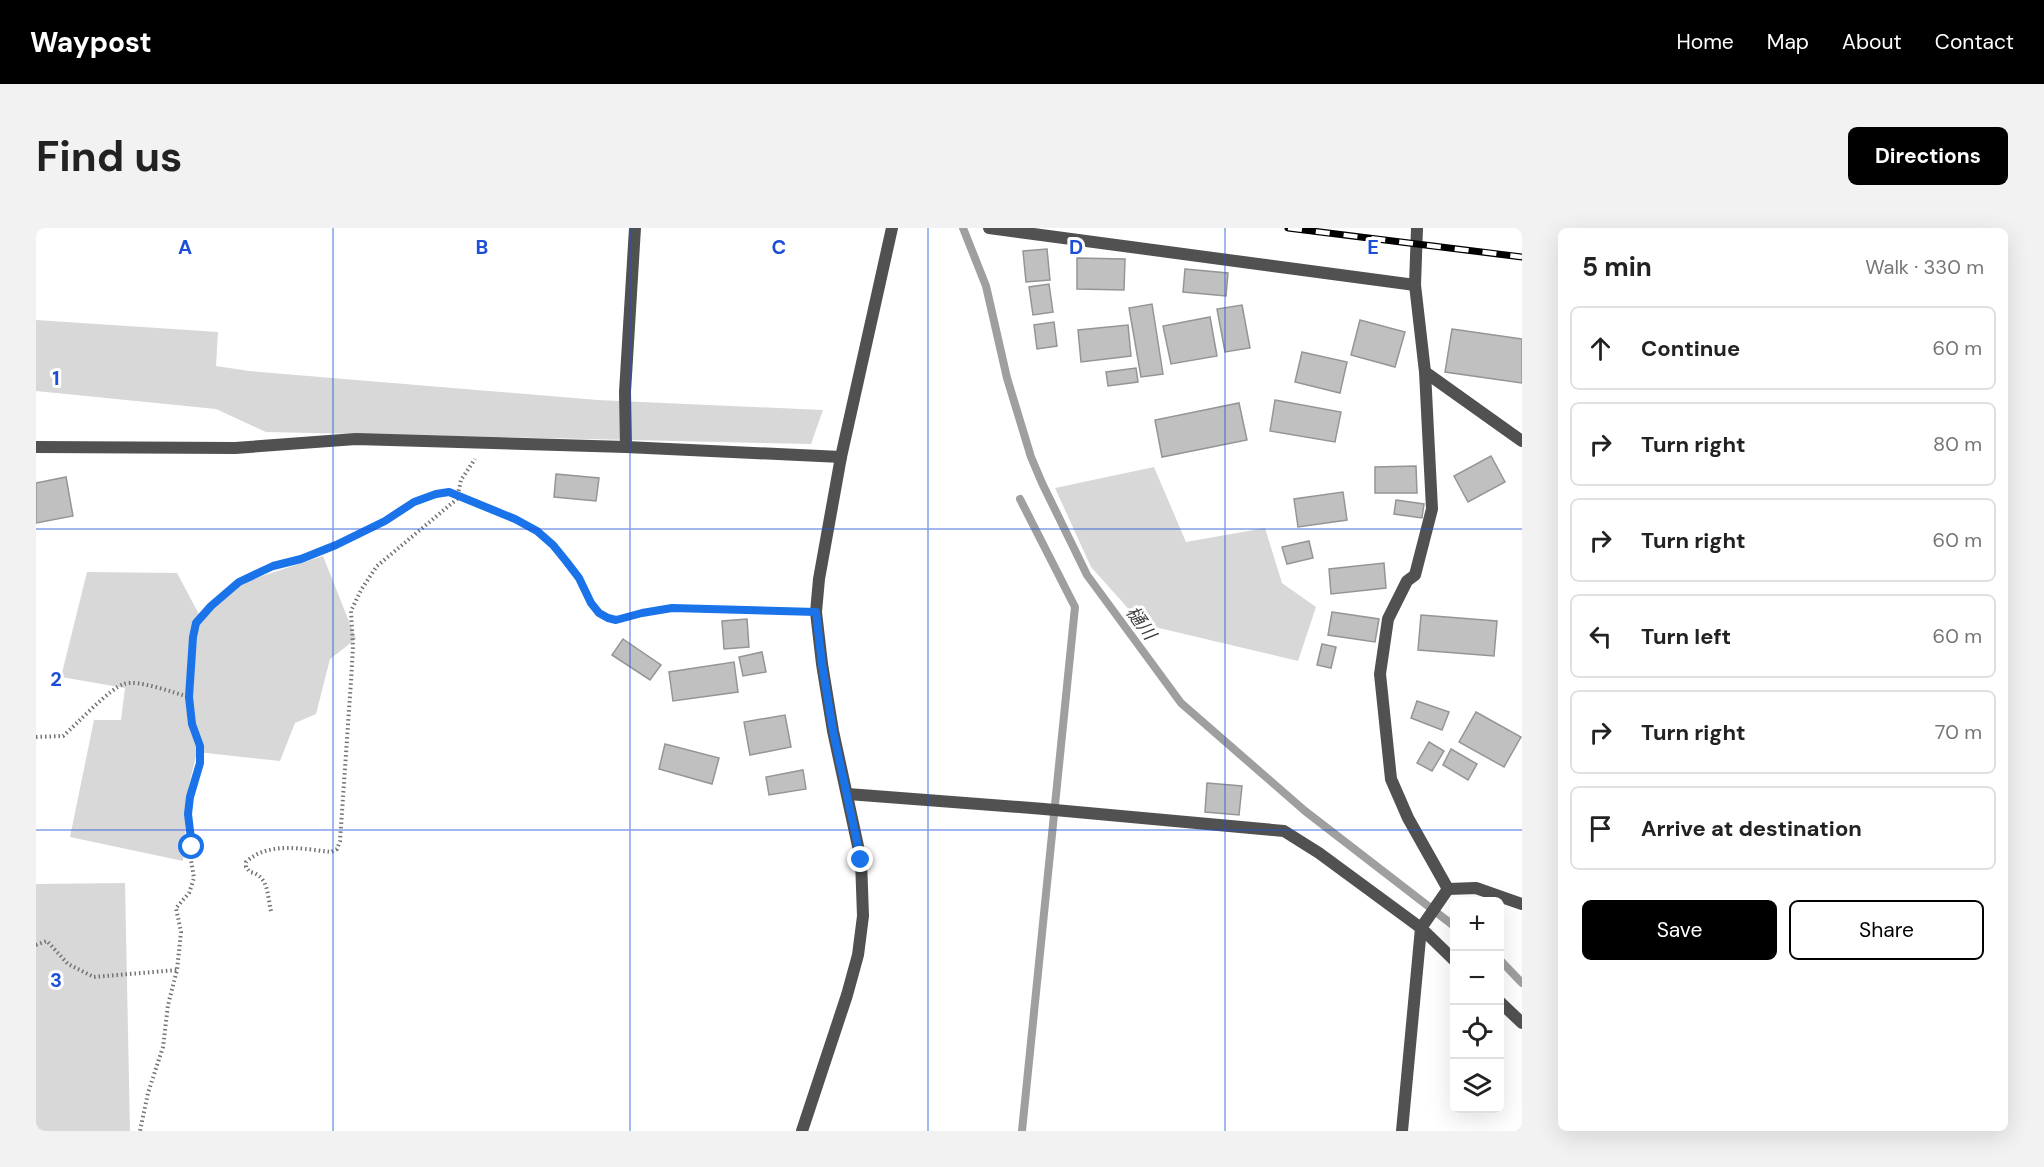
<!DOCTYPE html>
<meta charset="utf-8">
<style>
:root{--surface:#fff;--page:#f2f2f2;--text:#222;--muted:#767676;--line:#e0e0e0;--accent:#000}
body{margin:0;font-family:"DM Sans","Noto Sans JP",sans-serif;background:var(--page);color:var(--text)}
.controls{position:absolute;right:18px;bottom:18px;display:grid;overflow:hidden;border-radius:9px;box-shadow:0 6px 24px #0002}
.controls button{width:54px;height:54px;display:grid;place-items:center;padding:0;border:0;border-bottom:2px solid var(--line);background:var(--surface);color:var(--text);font:30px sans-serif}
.stop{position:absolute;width:18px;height:18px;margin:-14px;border:4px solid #1a73e8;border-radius:50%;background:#fff}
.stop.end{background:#1a73e8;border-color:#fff;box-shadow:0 2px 6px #0008}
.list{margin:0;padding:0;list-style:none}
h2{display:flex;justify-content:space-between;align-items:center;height:78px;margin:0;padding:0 24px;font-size:26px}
h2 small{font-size:20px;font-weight:400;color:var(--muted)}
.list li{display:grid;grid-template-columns:39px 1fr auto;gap:18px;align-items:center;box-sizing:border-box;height:84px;margin:0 12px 12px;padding:0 12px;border:2px solid var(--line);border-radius:9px}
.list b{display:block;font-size:22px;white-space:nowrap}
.list em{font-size:20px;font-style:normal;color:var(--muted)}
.actions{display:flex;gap:12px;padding:18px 24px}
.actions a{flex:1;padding:14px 0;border:2px solid var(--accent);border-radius:9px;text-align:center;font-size:21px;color:var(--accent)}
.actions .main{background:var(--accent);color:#fff}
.icon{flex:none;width:33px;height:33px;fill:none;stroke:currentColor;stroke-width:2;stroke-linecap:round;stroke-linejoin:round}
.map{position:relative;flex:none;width:1486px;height:903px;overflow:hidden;border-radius:9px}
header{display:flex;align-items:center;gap:36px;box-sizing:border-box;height:84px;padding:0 30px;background:var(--accent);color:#fff}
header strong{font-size:28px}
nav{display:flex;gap:33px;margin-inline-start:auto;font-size:21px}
.intro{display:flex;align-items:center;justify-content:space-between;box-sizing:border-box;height:144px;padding:0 36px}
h1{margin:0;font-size:42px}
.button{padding:15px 27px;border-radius:9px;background:var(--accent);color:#fff;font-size:21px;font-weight:700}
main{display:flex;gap:36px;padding:0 36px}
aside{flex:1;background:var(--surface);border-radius:9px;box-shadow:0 6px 24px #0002}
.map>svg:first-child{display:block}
</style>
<header>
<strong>Waypost</strong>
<nav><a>Home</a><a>Map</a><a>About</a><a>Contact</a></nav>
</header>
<div class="intro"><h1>Find us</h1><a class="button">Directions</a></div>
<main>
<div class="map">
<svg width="1486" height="903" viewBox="0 0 1486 903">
<rect width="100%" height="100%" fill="#fff"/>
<g fill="#d8d8d8">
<path d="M0,92L182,104L180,138L213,143L562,172L787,182L775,216L230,204L180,181L0,163Z"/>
<path d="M1118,239L1150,314L1229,300L1246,355L1280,379L1262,433L1106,396L1055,339L1019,260Z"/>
<path d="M287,328L320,411L294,431L280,486L259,495L244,533L161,524L153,557L147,633L34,609L58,492H85L89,460L25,449L51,344L141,345L165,390L202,356Z"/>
<path d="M89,655L94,903H0V656Z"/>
</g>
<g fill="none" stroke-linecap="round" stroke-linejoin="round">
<g stroke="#9f9f9f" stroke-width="8">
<path d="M927,0L950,58L971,150L995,229L1006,255L1051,347L1145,475L1269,583L1418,698"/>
<path d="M984,271L1039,379L986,903"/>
<path d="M1464,732L1486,755"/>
</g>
</g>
<g fill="#c0c0c0" stroke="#959595" stroke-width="1.5">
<path d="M1011,21L1014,52L990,54L987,23Z"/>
<path d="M1041,30L1089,31L1088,62L1041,61Z"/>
<path d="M1149,41L1192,45L1190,68L1147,64Z"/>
<path d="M1013,56L1017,84L997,87L993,59Z"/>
<path d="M1116,76L1127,146L1105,149L1093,80Z"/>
<path d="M1206,77L1214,120L1189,124L1181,81Z"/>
<path d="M1174,89L1181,128L1135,136L1127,98Z"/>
<path d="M1324,92L1369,104L1359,139L1315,127Z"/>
<path d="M1018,94L1021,118L1001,121L998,97Z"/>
<path d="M1092,97L1095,128L1045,134L1042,102Z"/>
<path d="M1416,101L1486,111V155L1409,144Z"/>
<path d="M1266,124L1311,134L1304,165L1259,154Z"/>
<path d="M1100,140L1102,154L1072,158L1070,144Z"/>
<path d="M1239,172L1305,184L1299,214L1234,203Z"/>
<path d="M1203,175L1211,212L1126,229L1119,192Z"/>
<path d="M1455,228L1469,254L1432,274L1418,248Z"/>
<path d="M1380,238L1381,265H1339V239Z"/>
<path d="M520,246L563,250L560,273L518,269Z"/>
<path d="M30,249L37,288L0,295V255Z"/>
<path d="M1307,264L1311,292L1262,299L1258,271Z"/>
<path d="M1360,272L1388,276L1386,290L1358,286Z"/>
<path d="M1273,313L1277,330L1251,336L1246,319Z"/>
<path d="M1348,335L1350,360L1295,366L1293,341Z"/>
<path d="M1296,384L1343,391L1339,414L1292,407Z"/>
<path d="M1385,387L1461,393L1458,428L1382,422Z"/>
<path d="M711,391L713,419L688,421L686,393Z"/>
<path d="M587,411L625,437L614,452L576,427Z"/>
<path d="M1286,416L1300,419L1295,440L1281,437Z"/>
<path d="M726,424L730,444L707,448L703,429Z"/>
<path d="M698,434L702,464L637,473L633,444Z"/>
<path d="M1381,473L1413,484L1406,502L1375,490Z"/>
<path d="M1440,484L1485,509L1468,539L1423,514Z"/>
<path d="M749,487L755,519L714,527L708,494Z"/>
<path d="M1393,514L1408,523L1396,543L1381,535Z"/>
<path d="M629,516L683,530L676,556L623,541Z"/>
<path d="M1415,521L1441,536L1432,552L1407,537Z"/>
<path d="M767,542L770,561L733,567L730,549Z"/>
<path d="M1171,555L1206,558L1203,587L1169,584Z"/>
</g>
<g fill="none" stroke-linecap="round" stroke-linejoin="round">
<g stroke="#737373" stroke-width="4" stroke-dasharray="1.5 3" stroke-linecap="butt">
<path d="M153,469C155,452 154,404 162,393C173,378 190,361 206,353C225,342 245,337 265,331C294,321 322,308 348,294C366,284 392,261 414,264C425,265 436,275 447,279C458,284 470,287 481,292C494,299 507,307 518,318C527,327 536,339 543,350C553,368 556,388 580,392L636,380L763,385"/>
<path d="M0,509L27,508C40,497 74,460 88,456C102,451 138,465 153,469L156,496L164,518L163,535L154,569L152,586L156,619L155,632L158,650L153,665L140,680L145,704L141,742L132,777L127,819L112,865L104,903"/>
<path d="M235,683C231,667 233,648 214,644L210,639V634C232,613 268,621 295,624L301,621L304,613L315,453L317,418L315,383L325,362L341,338L421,271L425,252L439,231"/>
<path d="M0,717L11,713L32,736L58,749L141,742"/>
</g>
<g stroke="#515151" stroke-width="12">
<path d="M953,0L1379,57"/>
<path d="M1381,0L1379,57L1389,144L1396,281L1379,347L1371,353L1352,391L1344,446L1355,551L1372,590L1412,661"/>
<path d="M1389,144L1486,213"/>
<path d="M0,219L199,220L320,211L590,219L805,229"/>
<path d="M590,219L589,164L599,0"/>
<path d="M812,566L1008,581L1248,603L1283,625L1385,700L1418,732"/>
<path d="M1412,661L1440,660L1486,676"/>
<path d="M1464,774L1486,795"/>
<path d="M1366,903L1385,700L1412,661"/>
</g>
<path stroke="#515151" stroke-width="12" d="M766,903L811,767L822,727L827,688L825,632L797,503L786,436L780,384L783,351L805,229L856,0"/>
<g stroke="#000" stroke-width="7">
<path id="rail" d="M1252,0L1486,29"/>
</g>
<use href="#rail" stroke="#fff" stroke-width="4.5" stroke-dasharray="14" stroke-linecap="butt"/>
</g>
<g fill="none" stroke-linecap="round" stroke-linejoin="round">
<path stroke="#1a73e8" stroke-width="8" d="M156,619L152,586L154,569L164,535V518L156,496L153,469L157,409L160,395L175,378L203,354L237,338L265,331L300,317L349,293L378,274L400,266L413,264L479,291L501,303L517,317L530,333L543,350L555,375L563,385L572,390L580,392L606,385L636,380L780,384L786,436L797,503L825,632"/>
</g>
<path fill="none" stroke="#1d4ed8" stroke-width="1.5" stroke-opacity="0.55" d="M297,0V903M594,0V903M892,0V903M1189,0V903M0,301H1486M0,602H1486"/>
<g text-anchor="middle" stroke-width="6" stroke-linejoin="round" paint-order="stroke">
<g font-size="18" font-style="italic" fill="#404040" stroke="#fff">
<text transform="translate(1105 395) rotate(54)" y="6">樋川</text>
</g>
</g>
<g font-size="20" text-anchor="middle" font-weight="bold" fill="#1d4ed8" stroke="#fff" stroke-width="6" stroke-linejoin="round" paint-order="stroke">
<text x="149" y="26">A</text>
<text x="446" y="26">B</text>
<text x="743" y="26">C</text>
<text x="1040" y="26">D</text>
<text x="1337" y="26">E</text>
<text x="20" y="157">1</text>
<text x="20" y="458">2</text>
<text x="20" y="759">3</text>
</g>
</svg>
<div class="controls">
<button>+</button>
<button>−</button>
<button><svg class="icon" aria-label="locate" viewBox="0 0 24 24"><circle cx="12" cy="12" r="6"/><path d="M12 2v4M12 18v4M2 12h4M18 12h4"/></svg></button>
<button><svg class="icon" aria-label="layers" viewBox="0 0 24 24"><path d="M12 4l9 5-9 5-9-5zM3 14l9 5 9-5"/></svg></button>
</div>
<div class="stop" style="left:156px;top:619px"></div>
<div class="stop end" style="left:825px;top:632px"></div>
</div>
<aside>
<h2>5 min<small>Walk · 330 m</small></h2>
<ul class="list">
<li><svg class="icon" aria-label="ahead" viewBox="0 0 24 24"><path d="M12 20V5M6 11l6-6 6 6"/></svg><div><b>Continue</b></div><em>60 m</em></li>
<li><svg class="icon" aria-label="right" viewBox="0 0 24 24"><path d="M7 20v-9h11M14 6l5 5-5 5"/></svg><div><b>Turn right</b></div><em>80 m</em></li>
<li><svg class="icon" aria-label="right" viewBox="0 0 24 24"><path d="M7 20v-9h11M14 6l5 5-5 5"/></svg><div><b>Turn right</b></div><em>60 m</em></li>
<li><svg class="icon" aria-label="left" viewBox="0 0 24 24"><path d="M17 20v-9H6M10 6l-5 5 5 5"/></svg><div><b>Turn left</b></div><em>60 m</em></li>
<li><svg class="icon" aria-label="right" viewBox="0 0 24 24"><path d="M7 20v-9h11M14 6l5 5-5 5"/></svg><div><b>Turn right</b></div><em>70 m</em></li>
<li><svg class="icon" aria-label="arrive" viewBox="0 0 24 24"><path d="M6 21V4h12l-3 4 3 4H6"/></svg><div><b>Arrive at destination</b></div></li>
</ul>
<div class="actions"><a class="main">Save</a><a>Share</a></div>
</aside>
</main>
